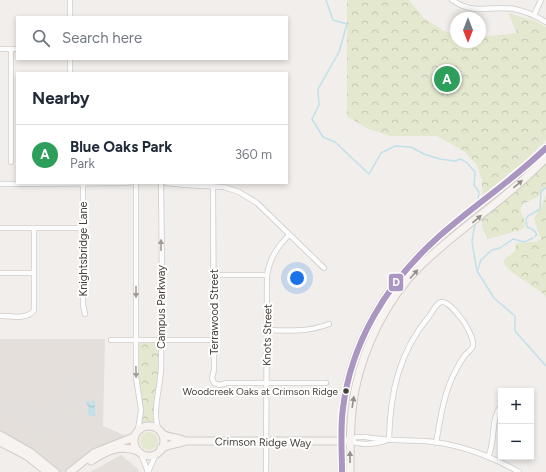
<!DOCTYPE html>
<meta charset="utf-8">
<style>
:root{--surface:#fff;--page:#f2f2f3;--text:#1f2937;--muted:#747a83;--line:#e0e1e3;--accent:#b45309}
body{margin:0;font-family:Figtree,sans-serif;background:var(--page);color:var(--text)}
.controls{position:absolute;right:12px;bottom:12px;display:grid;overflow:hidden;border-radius:0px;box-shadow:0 2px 6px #0003}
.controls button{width:36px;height:36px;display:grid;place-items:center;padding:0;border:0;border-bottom:1px solid var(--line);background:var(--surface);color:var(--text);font:20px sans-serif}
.compass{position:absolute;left:450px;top:12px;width:36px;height:36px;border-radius:50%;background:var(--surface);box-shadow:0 2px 6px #0003;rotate:180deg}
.you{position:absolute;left:297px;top:278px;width:14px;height:14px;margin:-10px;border:3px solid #fff;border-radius:50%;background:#1a73e8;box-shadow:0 0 0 6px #1a73e833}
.badge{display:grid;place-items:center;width:26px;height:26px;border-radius:50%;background:var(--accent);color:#fff;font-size:13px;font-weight:700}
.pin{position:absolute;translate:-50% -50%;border:2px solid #fff;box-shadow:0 1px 4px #0006}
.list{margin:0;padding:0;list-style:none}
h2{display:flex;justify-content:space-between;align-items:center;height:52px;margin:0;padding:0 16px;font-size:17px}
h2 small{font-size:13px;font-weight:400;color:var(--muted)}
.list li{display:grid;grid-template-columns:26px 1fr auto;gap:12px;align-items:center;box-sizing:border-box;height:60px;padding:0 16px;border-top:1px solid var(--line)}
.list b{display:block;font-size:15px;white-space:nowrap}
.list p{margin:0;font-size:13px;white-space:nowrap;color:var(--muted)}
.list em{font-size:13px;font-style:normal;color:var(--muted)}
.icon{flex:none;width:22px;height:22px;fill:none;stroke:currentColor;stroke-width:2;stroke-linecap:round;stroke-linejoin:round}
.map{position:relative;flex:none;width:546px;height:472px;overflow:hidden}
.search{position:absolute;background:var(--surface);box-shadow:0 2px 6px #0003;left:16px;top:16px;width:272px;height:44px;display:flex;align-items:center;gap:10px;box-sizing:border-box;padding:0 14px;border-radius:0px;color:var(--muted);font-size:15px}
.panel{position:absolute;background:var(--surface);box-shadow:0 2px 6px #0003;left:16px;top:72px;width:272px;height:112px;border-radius:0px}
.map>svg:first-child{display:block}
</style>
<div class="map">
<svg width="546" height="472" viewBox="0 0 546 472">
<defs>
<pattern id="forest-crowns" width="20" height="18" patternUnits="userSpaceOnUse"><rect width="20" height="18" fill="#e3e8ce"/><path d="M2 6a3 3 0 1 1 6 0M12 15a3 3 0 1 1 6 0" fill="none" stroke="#c4c8b2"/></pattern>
<pattern id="water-waves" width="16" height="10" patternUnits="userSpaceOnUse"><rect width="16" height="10" fill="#c1e1ea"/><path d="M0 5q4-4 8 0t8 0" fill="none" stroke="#a7c2c9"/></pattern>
</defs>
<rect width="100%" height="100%" fill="#f1eeeb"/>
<g fill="#e4dfda">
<path d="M0,339H105L103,426L124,435L127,439L72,472H56L0,433Z"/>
<path d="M121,455L138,469L139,472H90Z"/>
</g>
<circle fill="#e3e8ce" cx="149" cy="441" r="9"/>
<g fill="url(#forest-crowns)">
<path d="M347,0H409L424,18L444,31L456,34V42H480V37L517,33L508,13L535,21L546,27V140L527,159L482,197V180L477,165L465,152L437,136H390L366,128L347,116Z"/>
<path d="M546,162V188L537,197L523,204L520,210L526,224L523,229L488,239L482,228V218L530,178Z"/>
<path d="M546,194V298L545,295L513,273L504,264V260L515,251L516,243L535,242L541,239L534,219L544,201Z"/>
<path d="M141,342H156L159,345V375L154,413V424L141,425L143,411L138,378V344Z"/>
</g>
<path fill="#e2dfdc" d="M63,378L79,380V392L77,399L68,412L65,410L63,415L64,417L66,415L85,431L83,433L82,440L80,442L58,425L61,422L59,421L54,423L44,436L19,421L0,413V404L9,407L8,410H9L14,404L20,402L21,399L49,414L47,418L52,417L56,413L53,411L65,396L68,398L70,394L63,393Z"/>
<path fill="url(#water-waves)" d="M92,400L95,401V416L88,415V406L85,401H89L92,405Z"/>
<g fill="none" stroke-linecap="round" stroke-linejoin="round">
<g stroke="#c1e1ea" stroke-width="1.5">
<path d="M326,0L333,20L347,24L339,52L318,89L319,105L312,119L323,137L335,142L369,174L381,153L395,146L411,147L424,154L440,159L455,161L461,159L467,163L475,172L474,185L479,192L478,201"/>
<path d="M475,223L472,242L477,271L494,298L515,316V331L546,366"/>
<path d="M535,236L537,235C535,230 532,229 527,227L526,219L528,216L540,209L541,191L546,188"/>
<path d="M478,269L481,260L492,250L500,248L513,239L524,242L533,238"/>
</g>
<g stroke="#cecbc9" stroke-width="6">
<g id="street">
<path d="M70,0V17"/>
<path d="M452,0C475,16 490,5 514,9C526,11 536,16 546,22"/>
<path d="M534,15L541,0"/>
<path d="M0,49H17"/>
<path d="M70,59V73"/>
<path d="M11,162V49"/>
<path d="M83,183V305L85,314"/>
<path d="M136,183V377L141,410L138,430"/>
<path d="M167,183L186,185L224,187L239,192L257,203L324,268"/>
<path d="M0,184L128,183"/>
<path d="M213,186L214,370L212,378L214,383L219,385L227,383H326"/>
<path d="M0,228H83"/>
<path d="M0,273H34"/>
<path d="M214,275H267"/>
<path d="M0,316C10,316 28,320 34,310V228"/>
<path d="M268,330C289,331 309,332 329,324"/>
<path d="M111,340H214"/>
<path d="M159,430C151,413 161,386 161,367C162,306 162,244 161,183"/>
<path d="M389,440C390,392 399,352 430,315C433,311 437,302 442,302C448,302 457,313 460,317C465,322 474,339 473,345C473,349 469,351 466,354C460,361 456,370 452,378C443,398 440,421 436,443"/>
<path d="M350,441L356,437H366C385,441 406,440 425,441C458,444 491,456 519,472"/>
<path d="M350,441C362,446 374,444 385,441"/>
<path d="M141,454L148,472"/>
<path d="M488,457C496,441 490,420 501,406"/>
<path d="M148,472L156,454"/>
<path d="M266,472L267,275C270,258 277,247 289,235"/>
</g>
</g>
<g stroke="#d2ccc6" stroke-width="9">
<g id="secondary">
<circle cx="149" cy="441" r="15"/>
<path d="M162,434C169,438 177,437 185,441H346"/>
<path d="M0,435L30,452L55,472"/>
<path d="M0,442L27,456L47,472"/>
<path d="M161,448L170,445L183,442"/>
<path d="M91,461C106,451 120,444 138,451"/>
<path d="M70,472L94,453L134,437"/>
<path d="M342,472C342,451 341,429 343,408C350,344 386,284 434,241C470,209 512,182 546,148"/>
<path d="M350,472C350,445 350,417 355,390C364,346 387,299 419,267C459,228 507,199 546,158"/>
</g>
</g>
<use href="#street" stroke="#fdfcfc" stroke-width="4.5"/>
<use href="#secondary" stroke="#f6f3f0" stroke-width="7"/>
<g stroke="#fff" stroke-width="9">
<path id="bus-1" d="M342,472C342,451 340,429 343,408C351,343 386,285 434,241C470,208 511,182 546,148"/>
</g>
<use href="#bus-1" stroke="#aa96c1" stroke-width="6"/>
</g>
<defs><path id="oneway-solid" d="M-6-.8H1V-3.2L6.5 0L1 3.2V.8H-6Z"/></defs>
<g fill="#958f8b">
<use href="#oneway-solid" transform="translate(518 184) rotate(-40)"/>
<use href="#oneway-solid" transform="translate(477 219) rotate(-40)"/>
<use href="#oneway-solid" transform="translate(414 274) rotate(-48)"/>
<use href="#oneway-solid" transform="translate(353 402) rotate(-81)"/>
<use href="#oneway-solid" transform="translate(350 457) rotate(-90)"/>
</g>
<g fill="#a29d9a">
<use href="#oneway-solid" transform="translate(161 245) rotate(-90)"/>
<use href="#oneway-solid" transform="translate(136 292) rotate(90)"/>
<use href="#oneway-solid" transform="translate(136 372) rotate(89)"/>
</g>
<circle fill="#463e38" stroke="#fff" stroke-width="1.5" cx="346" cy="391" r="3.5"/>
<g text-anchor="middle" stroke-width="4" stroke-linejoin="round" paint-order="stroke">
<g font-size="10" fill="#463e38" stroke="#fff" text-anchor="end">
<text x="338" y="395">Woodcreek Oaks at Crimson Ridge</text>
</g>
<g font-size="11" fill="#463e38" stroke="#fff">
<text transform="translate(83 249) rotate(-90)" y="4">Knightsbridge Lane</text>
<text transform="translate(161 307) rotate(-90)" y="4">Campus Parkway</text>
<text transform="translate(214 312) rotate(-90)" y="4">Terrawood Street</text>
<text transform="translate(267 335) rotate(-89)" y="4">Knots Street</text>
<text transform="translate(263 442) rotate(1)" y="4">Crimson Ridge Way</text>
</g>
</g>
<rect stroke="#fff" stroke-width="1.5" x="388" y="273" width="16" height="19" rx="4" fill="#aa96c1"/>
<g font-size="11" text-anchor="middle" font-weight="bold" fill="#fff">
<text x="396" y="286">D</text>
</g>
</svg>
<div class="controls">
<button>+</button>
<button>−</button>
</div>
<svg class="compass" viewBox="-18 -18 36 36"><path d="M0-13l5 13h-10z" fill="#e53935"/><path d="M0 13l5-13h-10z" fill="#747a83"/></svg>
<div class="you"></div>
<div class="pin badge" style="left:447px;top:79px;background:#2e9e5b">A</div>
<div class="search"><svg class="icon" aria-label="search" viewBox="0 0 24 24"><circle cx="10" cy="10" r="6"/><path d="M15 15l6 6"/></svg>Search here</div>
<section class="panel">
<h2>Nearby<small></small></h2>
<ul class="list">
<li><span class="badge" style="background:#2e9e5b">A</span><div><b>Blue Oaks Park</b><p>Park</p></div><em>360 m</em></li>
</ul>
</section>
</div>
